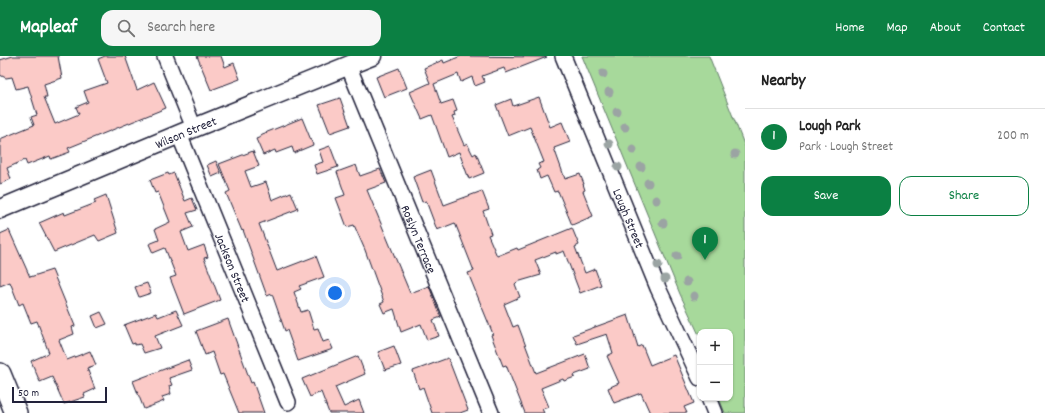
<!DOCTYPE html>
<meta charset="utf-8">
<style>
:root{--surface:#fff;--page:#f6f6f6;--text:#222;--muted:#767676;--line:#e0e0e0;--accent:#0b8043}
body{margin:0;font-family:Dekko,sans-serif;background:var(--page);color:var(--text)}
.controls{position:absolute;right:12px;bottom:12px;display:grid;overflow:hidden;border-radius:8px;box-shadow:0 1px 3px #0004}
.controls button{width:36px;height:36px;display:grid;place-items:center;padding:0;border:0;border-bottom:1px solid var(--line);background:var(--surface);color:var(--text);font:20px sans-serif}
.scale{position:absolute;left:12px;bottom:10px;width:95px;box-sizing:border-box;padding-left:4px;border:2px solid #22223b;border-top:0;font-size:11px;line-height:14px;white-space:nowrap;color:#22223b;-webkit-text-stroke:3px #fff;paint-order:stroke}
.you{position:absolute;left:335px;top:237px;width:14px;height:14px;margin:-10px;border:3px solid #fff;border-radius:50%;background:#1a73e8;box-shadow:0 0 0 6px #1a73e833}
.badge{display:grid;place-items:center;width:26px;height:26px;border-radius:50%;background:var(--accent);color:#fff;font-size:13px;font-weight:700}
.pin{position:absolute;translate:-50% -33px;filter:drop-shadow(0 1px 2px #0008)}
.pin::after{content:'';position:absolute;top:21px;width:14px;height:12px;background:inherit;clip-path:polygon(0 0,100% 0,50% 100%)}
.list{margin:0;padding:0;list-style:none}
h2{display:flex;justify-content:space-between;align-items:center;height:52px;margin:0;padding:0 16px;font-size:17px}
h2 small{font-size:13px;font-weight:400;color:var(--muted)}
.list li{display:grid;grid-template-columns:26px 1fr auto;gap:12px;align-items:center;box-sizing:border-box;height:56px;padding:0 16px;border-top:1px solid var(--line)}
.list b{display:block;font-size:15px;white-space:nowrap}
.list p{margin:0;font-size:13px;white-space:nowrap;color:var(--muted)}
.list em{font-size:13px;font-style:normal;color:var(--muted)}
.actions{display:flex;gap:8px;padding:12px 16px}
.actions a{flex:1;padding:9px 0;border:1px solid var(--accent);border-radius:12px;text-align:center;font-size:14px;color:var(--accent)}
.actions .main{background:var(--accent);color:#fff}
.icon{flex:none;width:22px;height:22px;fill:none;stroke:currentColor;stroke-width:2;stroke-linecap:round;stroke-linejoin:round}
.map{position:relative;flex:none;width:745px;height:357px;overflow:hidden}
header{display:flex;align-items:center;gap:24px;box-sizing:border-box;height:56px;padding:0 20px;background:var(--accent);color:#fff}
header strong{font-size:19px}
nav{display:flex;gap:22px;margin-inline-start:auto;font-size:14px}
.search{width:280px;height:36px;background:var(--page);display:flex;align-items:center;gap:10px;box-sizing:border-box;padding:0 14px;border-radius:12px;color:var(--muted);font-size:15px}
main{display:flex}
aside{flex:1;background:var(--surface)}
.map>svg:first-child{display:block}
</style>
<header>
<strong>Mapleaf</strong>
<div class="search"><svg class="icon" aria-label="search" viewBox="0 0 24 24"><circle cx="10" cy="10" r="6"/><path d="M15 15l6 6"/></svg>Search here</div>
<nav><a>Home</a><a>Map</a><a>About</a><a>Contact</a></nav>
</header>
<main>
<div class="map">
<svg width="745" height="357" viewBox="0 0 745 357">
<rect width="100%" height="100%" fill="#fff"/>
<filter id="ink" filterUnits="userSpaceOnUse"><feTurbulence type="fractalNoise" baseFrequency=".025" numOctaves="2"/><feDisplacementMap in="SourceGraphic" scale="8" xChannelSelector="R" yChannelSelector="G"/><feConvolveMatrix kernelMatrix="1 2 1 2 8 2 1 2 1" color-interpolation-filters="sRGB"/></filter>
<g filter="url(#ink)">
<path fill="#a7d99b" stroke="#647e6b" d="M582,0H709L745,91V357H725L719,342H730V276H700V281L680,238Z"/>
<g fill="#fbcac7" stroke="#22223b">
<path d="M13,0H58L62,22L44,28L47,41H44L55,68L79,58L76,51L88,46L84,35L107,27L98,3L105,0H125L137,34L154,26L166,52L68,92L70,96L51,103L50,100L27,109L25,104L7,112L11,123L0,128V83L34,69L31,61L37,59L28,30L16,33L12,21L6,22L0,19V4Z"/>
<path d="M197,0H221L225,11L234,7L240,23L211,34Z"/>
<path d="M461,0L547,1L506,17L504,12L482,20L485,26L475,30L472,21L461,26L458,18L434,28L441,48L453,44L457,55L454,56L455,60L452,61L464,89L467,87L473,99L476,97L484,117L469,123L459,96L447,101L432,59L422,63L410,36L430,27L424,12L443,4L444,7Z"/>
<path d="M399,12L407,32L384,41L376,21Z"/>
<path d="M539,41L550,71L562,66L570,86L554,92L565,123L580,118L584,128H583L585,134L583,135L593,160L572,169L558,135L554,136L547,120L540,123L537,114L540,112L538,108L544,106L530,71L508,80L496,49L511,43L513,50Z"/>
<path d="M340,42L350,70L330,77L319,49Z"/>
<path d="M302,62L313,89L294,97L292,91L276,97L275,94L263,99L256,83L261,81L260,79Z"/>
<path d="M330,90L338,111L317,118L314,109L323,106L319,94Z"/>
<path d="M253,95L259,110L245,115L251,131L266,126L272,144L291,136L298,153L259,168L277,215L316,200L324,221L299,230L301,233L294,236L301,256L308,254L314,273L318,272L323,286L329,284L333,293L298,305L287,274L285,275L272,238L267,240L243,174L242,175L226,137L230,135L219,108Z"/>
<path d="M216,105L221,117L212,121L207,109Z"/>
<path d="M356,109L360,120L380,113L386,127L367,134L410,237L429,230L441,261L433,264L439,280L427,284L421,268L401,276L394,253L384,257L380,248L384,246L365,194L354,169L347,171L336,142L345,139L337,116Z"/>
<path d="M431,114L444,149L482,135L489,153L483,155L491,178L488,179L497,200L517,192L518,194L572,172L579,189L575,191L585,217L595,213L601,229L580,237L564,195L556,198V196L535,204L541,219L517,226L515,228L520,241L504,248L513,271L518,269L536,317L585,298L590,313L574,319L575,321L564,325L563,323L541,332L549,351L542,353L544,357H525L506,309L503,310L491,279L493,278L468,217L474,215L455,167L437,174L426,145L422,146L413,121Z"/>
<path d="M168,117L169,119L174,117L185,145L192,142L197,154L187,157L193,171L181,176L188,195L204,189L208,201L204,202L220,244L184,258L170,222L176,220L165,192L153,197L149,188L159,184L155,173L170,166L158,136L155,137L150,124Z"/>
<path d="M106,139L118,177L99,185L95,179L54,196L39,167L64,156L65,159L96,147L94,144Z"/>
<path d="M9,174L30,221L52,214L75,270L72,271L74,278L59,284L67,304L90,295L96,309L87,312L95,333L84,338L85,341L64,348L52,321L40,326L31,305L49,297L37,265L31,267L23,247L19,249L10,226L0,230V178Z"/>
<path d="M147,227L151,237L139,241L135,231Z"/>
<path d="M176,254L183,269L155,280L160,292L144,297L140,288L135,289V287L132,288L124,269L156,257L158,261Z"/>
<path d="M101,256L107,268L97,272L92,260Z"/>
<path d="M628,259L638,291L642,289L650,309L674,299L694,347L684,351L687,357H650L641,337L614,347L608,332L619,327L607,300L613,297L607,278L577,288L573,279Z"/>
<path d="M228,263L251,327L253,326L264,357H239L223,318L220,319L212,296L205,299L196,275Z"/>
<path d="M394,290L401,309L385,314L378,296Z"/>
<path d="M358,300L365,318L335,331L344,351L359,344L364,357H329L321,336L310,341L302,323Z"/>
<path d="M448,302L468,354L460,357H432L423,331L419,333L413,315Z"/>
<path d="M188,304L192,314L169,322L172,329L169,330L171,338L162,341L164,345L144,353L133,325Z"/>
</g>
<g fill="none" stroke-linecap="round" stroke-linejoin="round">
<g stroke="#22223b" stroke-width="18">
<g id="minor">
<path d="M165,0L194,72"/>
<path id="s1" d="M563,0L658,232L700,322"/>
<path id="s2" d="M348,9L491,357"/>
<path id="s3" d="M179,78L288,346"/>
<path d="M709,342L715,357"/>
</g>
</g>
<g stroke="#22223b" stroke-width="21">
<g id="tertiary">
<path id="s4" d="M0,153L194,72L372,0"/>
</g>
</g>
<g stroke="#22223b" stroke-width="24">
<path id="secondary" d="M0,318L16,357"/>
</g>
<use href="#minor" stroke="#fff" stroke-width="15"/>
<use href="#tertiary" stroke="#fff" stroke-width="18"/>
<use href="#secondary" stroke="#fff" stroke-width="21"/>
</g>
<g fill="#9ba4a3">
<circle cx="603" cy="18" r="4.5"/>
<circle cx="609" cy="36" r="4.5"/>
<circle cx="617" cy="56" r="4.5"/>
<circle cx="625" cy="71" r="4.5"/>
<circle cx="609" cy="88" r="4.5"/>
<circle cx="633" cy="94" r="4.5"/>
<circle cx="735" cy="98" r="4.5"/>
<circle cx="618" cy="111" r="4.5"/>
<circle cx="641" cy="111" r="4.5"/>
<circle cx="648" cy="127" r="4.5"/>
<circle cx="656" cy="144" r="4.5"/>
<circle cx="663" cy="167" r="4.5"/>
<circle cx="677" cy="200" r="4.5"/>
<circle cx="658" cy="209" r="4.5"/>
<circle cx="665" cy="223" r="4.5"/>
<circle cx="687" cy="226" r="4.5"/>
<circle cx="694" cy="240" r="4.5"/>
</g>
</g>
<g text-anchor="middle" stroke-width="4" stroke-linejoin="round" paint-order="stroke">
<g font-size="13" fill="#22223b" stroke="#fff">
<text dy="5" stroke="none"><textPath href="#s4" startOffset="201">Wilson Street</textPath></text>
<text dy="5" stroke="none"><textPath href="#s1" startOffset="175">Lough Street</textPath></text>
<text dy="5" stroke="none"><textPath href="#s2" startOffset="188">Roslyn Terrace</textPath></text>
<text dy="5" stroke="none"><textPath href="#s3" startOffset="144">Jackson Street</textPath></text>
</g>
</g>
</svg>
<div class="controls">
<button>+</button>
<button>−</button>
</div>
<div class="scale">50 m</div>
<div class="you"></div>
<div class="pin badge" style="left:705px;top:204px">1</div>
</div>
<aside>
<h2>Nearby<small></small></h2>
<ul class="list">
<li><span class="badge">1</span><div><b>Lough Park</b><p>Park · Lough Street</p></div><em>200 m</em></li>
</ul>
<div class="actions"><a class="main">Save</a><a>Share</a></div>
</aside>
</main>
